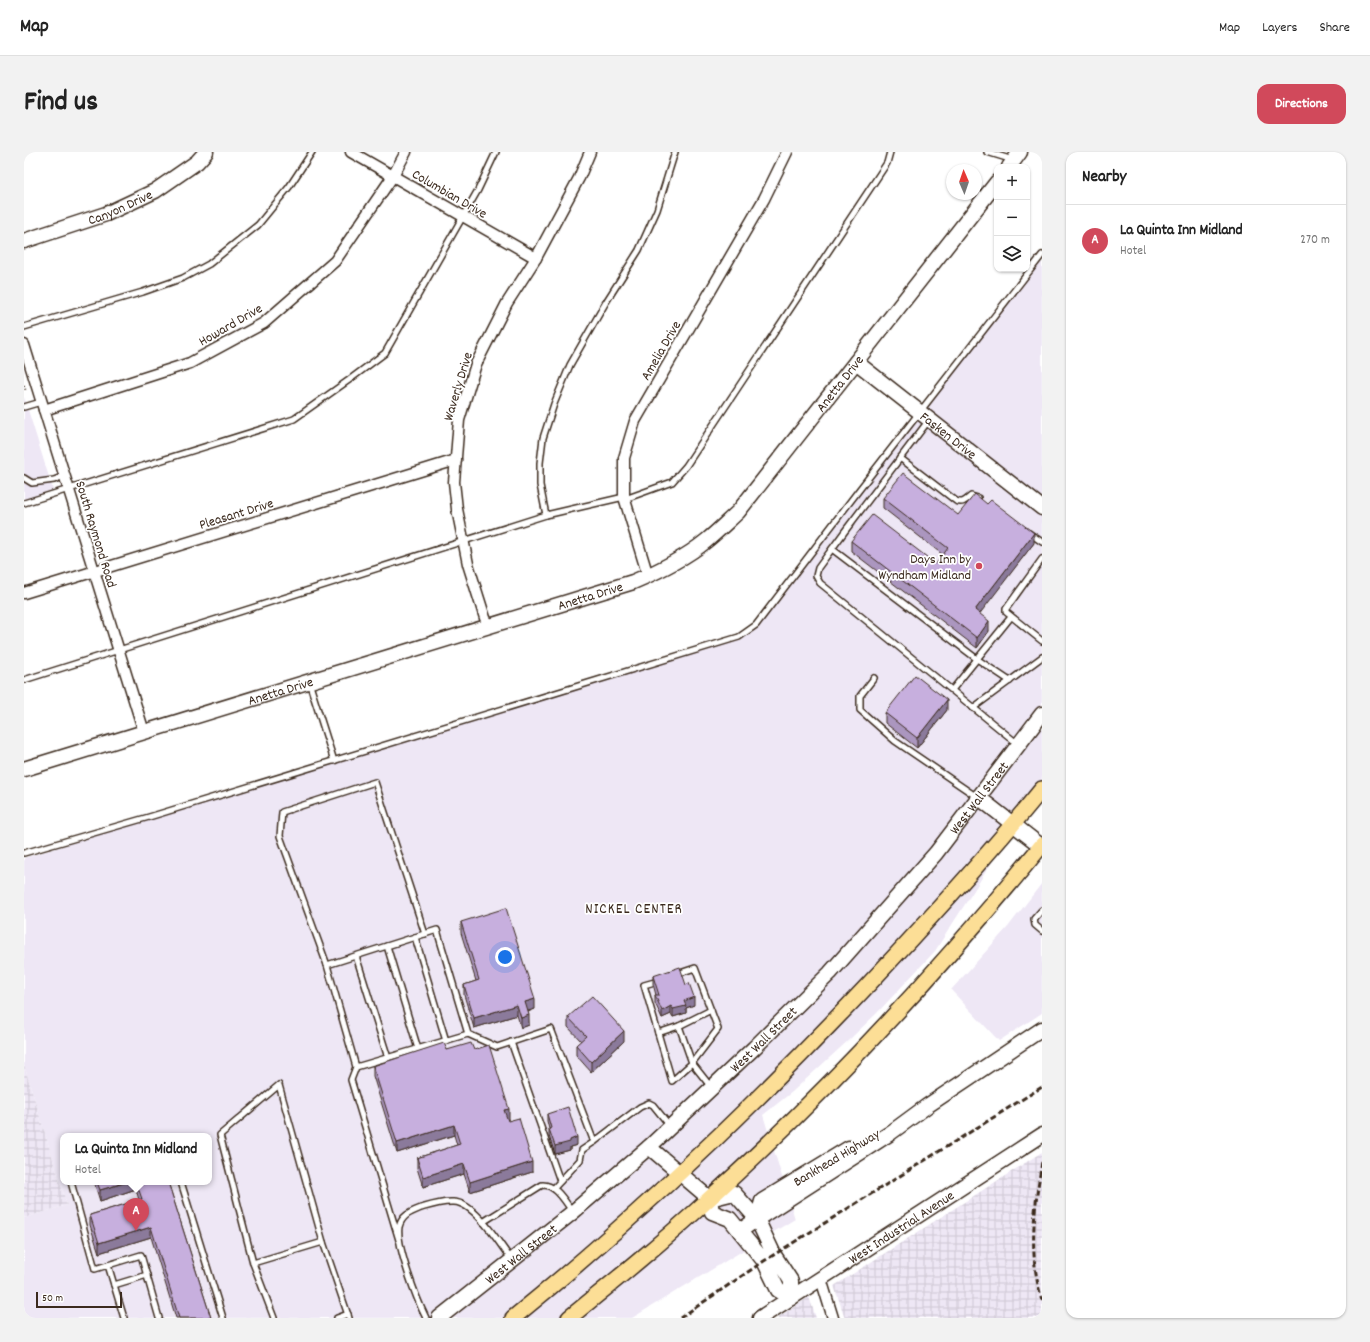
<!DOCTYPE html>
<meta charset="utf-8">
<style>
:root{--surface:#fff;--page:#f2f2f2;--text:#222;--muted:#767676;--line:#e0e0e0;--accent:#d1495b}
body{margin:0;font-family:Dekko,sans-serif;background:var(--page);color:var(--text)}
.controls{position:absolute;right:12px;top:12px;display:grid;overflow:hidden;border-radius:8px;box-shadow:0 1px 3px #0004}
.controls button{width:36px;height:36px;display:grid;place-items:center;padding:0;border:0;border-bottom:1px solid var(--line);background:var(--surface);color:var(--text);font:20px sans-serif}
.compass{position:absolute;left:922px;top:12px;width:36px;height:36px;border-radius:50%;background:var(--surface);box-shadow:0 1px 3px #0004;rotate:358deg}
.scale{position:absolute;left:12px;bottom:10px;width:86px;box-sizing:border-box;padding-left:4px;border:2px solid #3b2a1e;border-top:0;font-size:11px;line-height:14px;white-space:nowrap;color:#3b2a1e;-webkit-text-stroke:3px #fff;paint-order:stroke}
.you{position:absolute;left:481px;top:805px;width:14px;height:14px;margin:-10px;border:3px solid #fff;border-radius:50%;background:#1a73e8;box-shadow:0 0 0 6px #1a73e833}
.badge{display:grid;place-items:center;width:26px;height:26px;border-radius:50%;background:var(--accent);color:#fff;font-size:13px;font-weight:700}
.pin{position:absolute;translate:-50% -33px;filter:drop-shadow(0 1px 2px #0008)}
.pin::after{content:'';position:absolute;top:21px;width:14px;height:12px;background:inherit;clip-path:polygon(0 0,100% 0,50% 100%)}
.popup{position:absolute;left:36px;top:981px;width:152px;height:52px;box-sizing:border-box;display:grid;place-content:center;border-radius:8px;background:var(--surface);filter:drop-shadow(0 1px 3px #0005);font-size:13px;white-space:nowrap;color:var(--muted)}
.popup b{font-size:15px;color:var(--text)}
.popup::after{content:'';position:absolute;left:50%;top:100%;margin-left:-8px;border:8px solid transparent;border-top-color:var(--surface)}
.list{margin:0;padding:0;list-style:none}
h2{display:flex;justify-content:space-between;align-items:center;height:52px;margin:0;padding:0 16px;font-size:17px}
h2 small{font-size:13px;font-weight:400;color:var(--muted)}
.list li{display:grid;grid-template-columns:26px 1fr auto;gap:12px;align-items:center;box-sizing:border-box;height:72px;padding:0 16px;border-top:1px solid var(--line)}
.list b{display:block;font-size:15px;white-space:nowrap}
.list p{margin:0;font-size:13px;white-space:nowrap;color:var(--muted)}
.list em{font-size:13px;font-style:normal;color:var(--muted)}
.icon{flex:none;width:22px;height:22px;fill:none;stroke:currentColor;stroke-width:2;stroke-linecap:round;stroke-linejoin:round}
.map{position:relative;flex:none;width:1018px;height:1166px;overflow:hidden;border-radius:12px}
header{display:flex;align-items:center;gap:24px;box-sizing:border-box;height:56px;padding:0 20px;background:var(--surface);border-bottom:1px solid var(--line)}
header strong{font-size:19px}
nav{display:flex;gap:22px;margin-inline-start:auto;font-size:14px}
.intro{display:flex;align-items:center;justify-content:space-between;box-sizing:border-box;height:96px;padding:0 24px}
h1{margin:0;font-size:28px}
.button{padding:10px 18px;border-radius:12px;background:var(--accent);color:#fff;font-size:14px;font-weight:700}
main{display:flex;gap:24px;padding:0 24px}
aside{flex:1;background:var(--surface);border-radius:12px;box-shadow:0 1px 3px #0004}
.map>svg:first-child{display:block}
</style>
<header>
<strong>Map</strong>
<nav><a>Map</a><a>Layers</a><a>Share</a></nav>
</header>
<div class="intro"><h1>Find us</h1><a class="button">Directions</a></div>
<main>
<div class="map">
<svg width="1018" height="1166" viewBox="0 0 1018 1166">
<defs>
<pattern id="industrial-grid" width="8" height="8" patternUnits="userSpaceOnUse"><rect width="8" height="8" fill="#eee7f5"/><path d="M0 4h8M4 0v8" fill="none" stroke="#cdc6d2"/></pattern>
</defs>
<rect width="100%" height="100%" fill="#fff"/>
<filter id="ink" filterUnits="userSpaceOnUse"><feTurbulence type="fractalNoise" baseFrequency=".025" numOctaves="2"/><feDisplacementMap in="SourceGraphic" scale="8" xChannelSelector="R" yChannelSelector="G"/><feConvolveMatrix kernelMatrix="1 2 1 2 8 2 1 2 1" color-interpolation-filters="sRGB"/></filter>
<g filter="url(#ink)">
<g fill="#eee7f5" fill-rule="evenodd">
<path d="M1018,109V632L911,799L853,861L827,886L768,940L739,963L771,1067L608,1166H0V1066L43,1053L0,913V706L724,482ZM39,984H185V1030H39Z"/>
<path d="M0,245L29,338L0,347Z"/>
<path d="M1018,731V861L975,889L927,838L984,775Z"/>
</g>
<g fill="url(#industrial-grid)">
<path d="M0,913L43,1053L0,1066Z"/>
<path d="M1018,1000V1166H821L810,1134Z"/>
<path d="M785,1145L792,1166H753Z"/>
</g>
<g fill="none" stroke-linecap="round" stroke-linejoin="round">
<g stroke="#3b2a1e" stroke-width="8">
<g id="lane">
<path d="M963,0L989,8"/>
<path d="M0,175L119,140L159,126L185,112L234,73L265,35L288,0"/>
<path d="M0,255L17,250"/>
<path d="M905,268L821,379L794,416L792,424L796,431L994,592"/>
<path d="M876,306L932,349C939,352 942,348 947,344L954,346"/>
<path d="M0,326L8,331L30,328L40,324"/>
<path d="M601,347L648,330L662,314L863,11L866,0"/>
<path d="M0,351L270,267L325,228L361,201L454,38L472,0"/>
<path d="M522,363L516,333V311L519,286L530,252L546,213L582,150L615,98L633,58L651,0"/>
<path d="M1005,381L1018,390"/>
<path d="M808,397L953,507L986,529"/>
<path d="M1018,407L982,457V460L1018,489"/>
<path d="M850,526L836,544V558L871,589L953,645"/>
<path d="M0,528L522,363L600,345"/>
<path d="M285,530L310,609"/>
<path d="M928,538L987,465"/>
<path d="M949,556L1018,505"/>
<path d="M0,701L125,665L715,485L732,473L835,338L1018,103"/>
<path d="M1018,758L1010,767L1011,773L1018,779"/>
<path d="M391,785L422,889"/>
<path d="M363,794L394,897"/>
<path d="M332,804L364,906"/>
<path d="M303,813L256,684L258,660L351,630L401,782"/>
<path d="M653,822L671,816L694,877L668,911L687,935"/>
<path d="M634,829L620,833L648,929L668,911L655,874L687,858"/>
<path d="M634,881L655,874"/>
<path d="M444,882L473,895L527,877L570,990"/>
<path d="M487,890L536,1029"/>
<path d="M332,915L444,882L413,778L303,813L332,915L327,928L375,1088"/>
<path d="M47,1030L71,1117L84,1113"/>
<path d="M157,1030L199,1166"/>
<path d="M530,1036L556,1008L558,998L570,990L616,955L625,951L629,953L646,974"/>
<path d="M459,1070L518,1033C532,1032 541,1050 549,1060"/>
<path d="M229,1111L299,1090"/>
<path d="M90,1133L123,1123"/>
<path d="M100,1166L84,1113L117,1103L135,1166"/>
<path d="M250,1166L229,1111L196,983L255,933L299,1090L325,1166"/>
<path d="M313,1166L324,1162"/>
<path d="M402,1166C393,1148 372,1094 375,1075C378,1063 387,1060 397,1056C407,1053 419,1049 430,1050C451,1051 475,1091 487,1107"/>
</g>
</g>
<g stroke="#3b2a1e" stroke-width="13">
<g id="street">
<path d="M327,0L512,106"/>
<path d="M0,193L120,580"/>
<path d="M20,258L166,211L240,171L311,109L369,24L382,0"/>
<path d="M624,424L600,345V306L611,269L740,47L763,0"/>
<path d="M0,441L432,308"/>
<path d="M465,474L461,466L444,412L433,357L430,330L435,268L452,212L483,151L512,106L555,26L566,0"/>
<path d="M797,1127L809,1166"/>
</g>
</g>
<g stroke="#3b2a1e" stroke-width="17">
<g id="secondary">
<path d="M985,15L996,0"/>
<path id="s1" d="M0,89L82,62L131,39L173,10L182,0"/>
<path id="s2" d="M832,210L1018,356"/>
<path id="s3" d="M0,617L609,430C635,419 660,407 682,389C693,380 703,370 714,360L973,30"/>
<path d="M954,645L1017,694"/>
<path d="M625,995L686,1047L688,1060L706,1067L740,1109L754,1138L767,1146V1129L750,1103L733,1067L710,1041L686,1047"/>
<path d="M733,1067L738,1049L825,996"/>
<path d="M716,1079L733,1067L865,982L903,954L1018,877"/>
<path id="s4" d="M415,1166L549,1060L625,995L730,896L806,821L912,701L1018,562"/>
<path id="s5" d="M736,1166L1018,983"/>
</g>
</g>
<g stroke="#3b2a1e" stroke-width="18">
<g id="primary">
<path d="M489,1166C615,1064 732,952 843,834C903,770 963,705 1018,637"/>
<path d="M545,1166C593,1127 641,1088 686,1046C806,937 916,818 1018,693"/>
</g>
</g>
<path stroke="#3b2a1e" stroke-width="2" stroke-dasharray="1 3" stroke-linecap="butt" d="M0,233L2,240"/>
<use href="#lane" stroke="#fff" stroke-width="5"/>
<use href="#street" stroke="#fff" stroke-width="10"/>
<use href="#secondary" stroke="#fff" stroke-width="14"/>
<use href="#primary" stroke="#fcde96" stroke-width="15"/>
<g stroke="#3b2a1e" stroke-width="3" stroke-dasharray="6 3" stroke-linecap="butt">
<path d="M1018,1010C1010,1057 1004,1102 1018,1148"/>
<path d="M656,1166L740,1109L1018,935"/>
</g>
</g>
<g fill="#ab96bf" stroke="#3b2a1e">
<path d="M859,346L934,363L1010,391L955,461L965,479L953,496L827,399V389L912,412L919,403L859,356Z"/>
<path d="M923,558L893,596L861,571V561Z"/>
<path d="M437,770L511,857L504,860L505,873L497,876L493,863L450,876L440,843V833L452,829L437,781Z"/>
<path d="M629,824L670,853L662,856V861L649,865L647,862L638,866L631,851V843H632L629,832Z"/>
<path d="M544,865L600,889L567,920L552,903V893L557,889L544,875Z"/>
<path d="M423,898H450L485,967H483L508,1020L446,1040L440,1022L399,1035L393,1016V1006L433,993L430,983L373,1001L349,924V914Z"/>
<path d="M523,962L553,993L546,995V998L531,1002L525,984V977L523,969Z"/>
<path d="M70,1030H144L187,1166H152L127,1085L75,1101L66,1073V1063L115,1048L112,1037L76,1049Z"/>
</g>
<g fill="#8b7a9b" stroke="#3b2a1e">
<path d="M1010,381V391L951,468V458Z"/>
<path d="M965,469V479L953,496V486Z"/>
<path d="M923,548V558L893,596V586Z"/>
<path d="M670,845V853L662,856V861L649,865V857L660,849Z"/>
<path d="M511,847V857L501,860V850Z"/>
<path d="M493,853V863L450,876V866Z"/>
<path d="M647,854V862L638,866V859Z"/>
<path d="M505,863V873L497,876V866Z"/>
<path d="M600,879V889L567,920V910Z"/>
<path d="M485,957V967L480,968V958Z"/>
<path d="M430,973V983L373,1001V991Z"/>
<path d="M553,985V993L546,995V998L531,1002V994L546,988Z"/>
<path d="M508,1010V1020L446,1040V1030Z"/>
<path d="M440,1012V1022L399,1035V1025Z"/>
<path d="M103,1030H112V1037L76,1049V1038Z"/>
<path d="M127,1075V1085L75,1101V1091Z"/>
</g>
<g fill="#c7afde" stroke="#3b2a1e">
<path d="M879,321L934,363L951,342L963,352L967,348L1010,381L951,458L965,469L953,486L827,389L848,363L912,412L924,396L859,346Z"/>
<path d="M891,523L923,548L893,586L861,561Z"/>
<path d="M482,756L511,847L501,850L505,863L497,866L493,853L450,866L440,833L455,828L437,770Z"/>
<path d="M656,815L662,833L665,831L670,845L660,849L662,854L649,857L647,854L638,859L631,843H635L629,824Z"/>
<path d="M568,844L600,879L567,910L552,893L562,884L544,865Z"/>
<path d="M420,891L423,898L447,891L450,898L465,893L485,957L480,958L484,969L495,966L508,1010L446,1030L440,1012L399,1025L393,1006L436,992L430,973L373,991L349,914Z"/>
<path d="M544,955L553,985L546,988V990L531,994L525,977L527,976L523,962Z"/>
<path d="M73,1030H103L76,1038Z"/>
<path d="M112,1030H144L187,1166H155L127,1075L75,1091L66,1063L118,1047Z"/>
</g>
</g>
<circle fill="#d1495b" stroke="#fff" stroke-width="1.5" cx="955" cy="414" r="4"/>
<g text-anchor="middle" stroke-width="3.5" stroke-linejoin="round" paint-order="stroke">
<g font-size="14" fill="#3b2a1e" stroke="#fff">
<text transform="translate(426 41) rotate(30)" y="5">Columbian Drive</text>
<text dy="5" stroke="none"><textPath href="#s1" startOffset="102">Canyon Drive</textPath></text>
<text transform="translate(206 172) rotate(-30)" y="5">Howard Drive</text>
<text transform="translate(636 198) rotate(-60)" y="5">Amelia Drive</text>
<text dy="5" stroke="none"><textPath href="#s3" startOffset="928">Anetta Drive</textPath></text>
<text transform="translate(433 234) rotate(-73)" y="5">Waverly Drive</text>
<text dy="5" stroke="none"><textPath href="#s2" startOffset="118">Fasken Drive</textPath></text>
<text transform="translate(212 361) rotate(-17)" y="5">Pleasant Drive</text>
<text transform="translate(73 382) rotate(73)" y="5">South Raymond Road</text>
<text dy="5" stroke="none"><textPath href="#s3" startOffset="592">Anetta Drive</textPath></text>
<text dy="5" stroke="none"><textPath href="#s3" startOffset="268">Anetta Drive</textPath></text>
<text dy="5" stroke="none"><textPath href="#s4" startOffset="752">West Wall Street</textPath></text>
<text dy="5" stroke="none"><textPath href="#s4" startOffset="428">West Wall Street</textPath></text>
<text transform="translate(812 1005) rotate(-31)" y="5">Bankhead Highway</text>
<text dy="5" stroke="none"><textPath href="#s5" startOffset="168">West Industrial Avenue</textPath></text>
<text dy="5" stroke="none"><textPath href="#s4" startOffset="104">West Wall Street</textPath></text>
</g>
<g font-size="14" fill="#3b2a1e" stroke="#fff" text-anchor="end">
<text x="947" y="411">Days Inn by<tspan x="947" dy="16">Wyndham Midland</tspan></text>
</g>
<g font-size="15" letter-spacing="1" fill="#3b2a1e" stroke="#fff">
<text x="610" y="761">NICKEL CENTER</text>
</g>
</g>
</svg>
<div class="controls">
<button>+</button>
<button>−</button>
<button><svg class="icon" aria-label="layers" viewBox="0 0 24 24"><path d="M12 4l9 5-9 5-9-5zM3 14l9 5 9-5"/></svg></button>
</div>
<svg class="compass" viewBox="-18 -18 36 36"><path d="M0-13l5 13h-10z" fill="#e53935"/><path d="M0 13l5-13h-10z" fill="#767676"/></svg>
<div class="scale">50 m</div>
<div class="you"></div>
<div class="pin badge" style="left:112px;top:1079px">A</div>
<div class="popup"><b>La Quinta Inn Midland</b>Hotel</div>
</div>
<aside>
<h2>Nearby<small></small></h2>
<ul class="list">
<li><span class="badge">A</span><div><b>La Quinta Inn Midland</b><p>Hotel</p></div><em>270 m</em></li>
</ul>
</aside>
</main>
